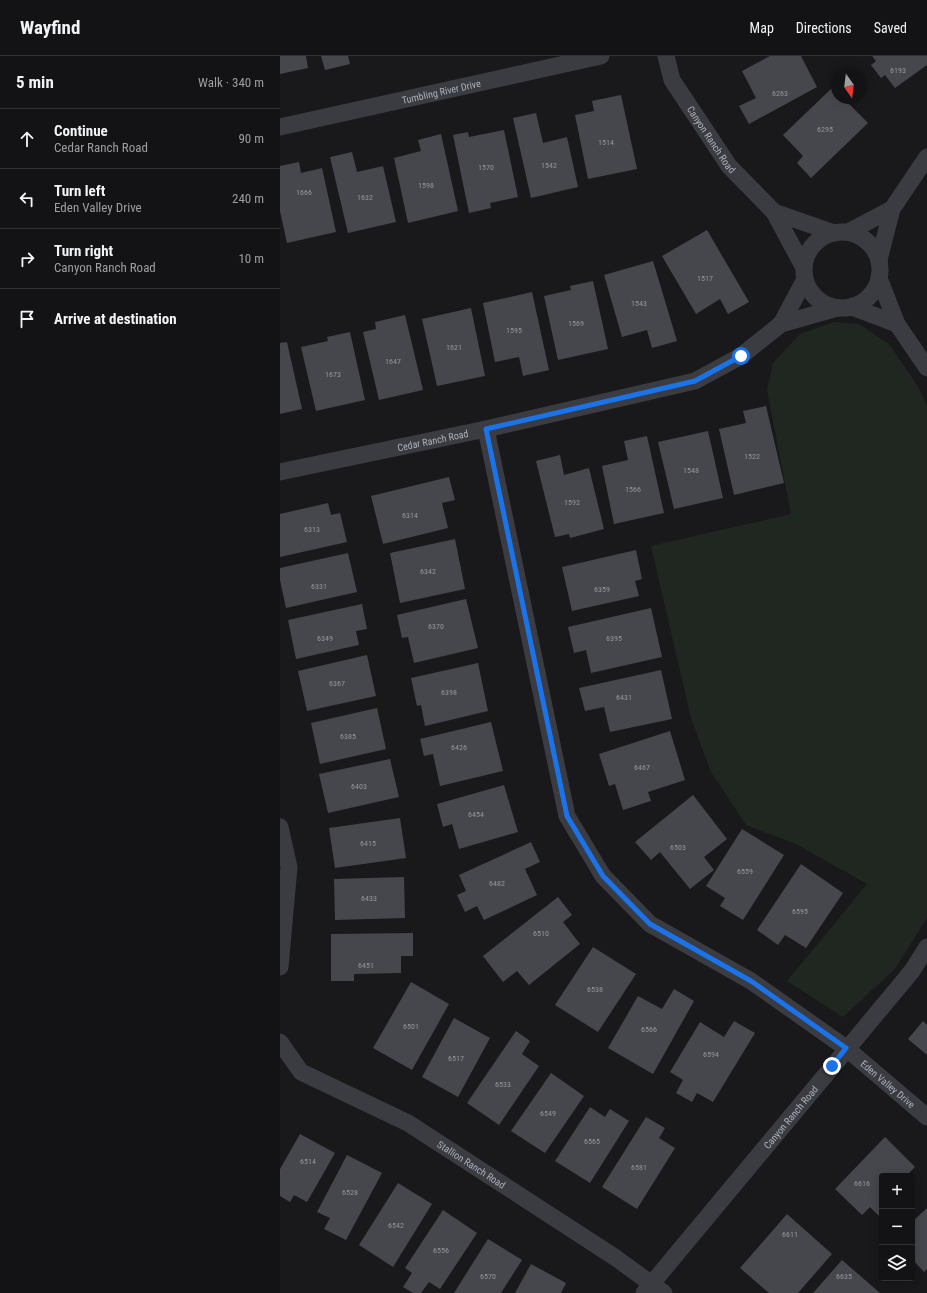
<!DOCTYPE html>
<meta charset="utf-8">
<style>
:root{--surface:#131315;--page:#202022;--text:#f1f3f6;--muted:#9d9ea0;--line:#323234}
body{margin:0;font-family:"Roboto Condensed",sans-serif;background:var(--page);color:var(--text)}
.controls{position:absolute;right:12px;bottom:12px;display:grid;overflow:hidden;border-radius:4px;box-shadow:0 2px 10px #0003}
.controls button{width:36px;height:36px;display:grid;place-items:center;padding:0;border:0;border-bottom:1px solid var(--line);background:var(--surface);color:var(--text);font:20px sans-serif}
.compass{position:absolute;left:551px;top:12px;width:36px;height:36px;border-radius:50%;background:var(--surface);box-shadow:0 2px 10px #0003;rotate:166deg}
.stop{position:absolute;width:12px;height:12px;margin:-9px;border:3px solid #1a73e8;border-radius:50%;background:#fff}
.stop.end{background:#1a73e8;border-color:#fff;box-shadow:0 1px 4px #0008}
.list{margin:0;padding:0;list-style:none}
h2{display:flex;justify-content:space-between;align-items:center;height:52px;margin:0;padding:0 16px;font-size:17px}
h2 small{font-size:13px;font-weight:400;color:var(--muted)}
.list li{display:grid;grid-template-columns:26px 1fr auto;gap:12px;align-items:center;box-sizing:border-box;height:60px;padding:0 16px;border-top:1px solid var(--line)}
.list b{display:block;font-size:15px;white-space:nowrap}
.list p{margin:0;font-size:13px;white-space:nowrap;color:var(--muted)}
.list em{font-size:13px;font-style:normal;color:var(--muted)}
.icon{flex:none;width:22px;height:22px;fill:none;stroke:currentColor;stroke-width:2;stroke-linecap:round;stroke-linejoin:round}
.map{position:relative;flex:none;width:647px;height:1237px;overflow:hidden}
header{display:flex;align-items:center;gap:24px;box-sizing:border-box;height:56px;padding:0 20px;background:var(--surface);border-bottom:1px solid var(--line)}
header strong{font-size:19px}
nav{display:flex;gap:22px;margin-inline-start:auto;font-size:14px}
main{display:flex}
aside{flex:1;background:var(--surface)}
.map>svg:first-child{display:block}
</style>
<header>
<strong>Wayfind</strong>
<nav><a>Map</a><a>Directions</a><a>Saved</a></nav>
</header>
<main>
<aside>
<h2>5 min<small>Walk · 340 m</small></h2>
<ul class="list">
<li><svg class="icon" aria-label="ahead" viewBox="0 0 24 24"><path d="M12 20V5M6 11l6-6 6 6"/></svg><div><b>Continue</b><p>Cedar Ranch Road</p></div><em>90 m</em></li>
<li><svg class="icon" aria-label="left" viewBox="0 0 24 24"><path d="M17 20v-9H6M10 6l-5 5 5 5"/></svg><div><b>Turn left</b><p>Eden Valley Drive</p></div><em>240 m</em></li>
<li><svg class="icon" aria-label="right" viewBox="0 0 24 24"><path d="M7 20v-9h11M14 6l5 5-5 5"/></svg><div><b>Turn right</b><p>Canyon Ranch Road</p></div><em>10 m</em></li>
<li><svg class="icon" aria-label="arrive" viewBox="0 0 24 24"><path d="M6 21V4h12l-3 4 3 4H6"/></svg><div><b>Arrive at destination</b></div></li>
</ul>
</aside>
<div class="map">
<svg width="647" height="1237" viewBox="0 0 647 1237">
<rect width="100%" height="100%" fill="#19191c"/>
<path fill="#1f2720" d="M554,266L579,268L609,288L637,329L647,350V862L615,913L563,961L507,925L587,828L516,788L466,769L431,716L411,662L371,490L511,458L487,334L493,307L520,278Z"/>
<g fill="#46474c">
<path d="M0,0H26L28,12L0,18Z"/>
<path d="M41,0H68L70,8L45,14Z"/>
<path d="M490,0H521L537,31L469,68L459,50L476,42L462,15Z"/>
<path d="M592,0H647V9L615,32L605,19L601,22L591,9L596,5Z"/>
<path d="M553,31L557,36V42H563L588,67L531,122L517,107L523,100L503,79Z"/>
<path d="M341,39L357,113L308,123L295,59L314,55L312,45Z"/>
<path d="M256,57L263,87L287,81L298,131L251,142L233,62Z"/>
<path d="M224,74L238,141L210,147L211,152L189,157L173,79L188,76L189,81Z"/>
<path d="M161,78L178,155L128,167L114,102L141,95L138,84Z"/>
<path d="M72,96L77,116L103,110L116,166L68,177L50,101Z"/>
<path d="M19,106L21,117L42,112L56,176L7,187L0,155V110Z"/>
<path d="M427,174L469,246L448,258L440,243L416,258L382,200Z"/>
<path d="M373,205L397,285L372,292L367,274L342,281L324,219Z"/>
<path d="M313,225L328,293L278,304L264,240L291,234L290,230Z"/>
<path d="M252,236L269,314L243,320L239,301L215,306L203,247Z"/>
<path d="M191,252L205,320L157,330L142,263Z"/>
<path d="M125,259L143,334L99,344L83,276L96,273L95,266Z"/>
<path d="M70,276L85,344L36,355L21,291L48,285L47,281Z"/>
<path d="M7,286L22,353L0,358V287Z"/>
<path d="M486,350L504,427L454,439L439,373L466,367L463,355Z"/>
<path d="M428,375L443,442L394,453L378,386Z"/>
<path d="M367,380L384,457L334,468L322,410L348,404L344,385Z"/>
<path d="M280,399L284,419L309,412L324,473L290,482L289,478L275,481L256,405Z"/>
<path d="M169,421L175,444L162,447L168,472L103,488L91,440Z"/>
<path d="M48,447L51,459L60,457L67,486L0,501V458Z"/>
<path d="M175,483L185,533L120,547L110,497Z"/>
<path d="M356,494L362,523L355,525L359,540L292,555L282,511Z"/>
<path d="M68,497L77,536L6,552L0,524V512Z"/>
<path d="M186,543L198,592L134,607L128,581L122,582L117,559Z"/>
<path d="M82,548L87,573L76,575L79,589L16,603L8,564Z"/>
<path d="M371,552L382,601L311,617L306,594L294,597L288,571Z"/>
<path d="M87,599L96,640L27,655L18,615Z"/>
<path d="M198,607L208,655L145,670L141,649L137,650L131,622Z"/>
<path d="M381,614L392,663L330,676L324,651L305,655L299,632Z"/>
<path d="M97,652L106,693L40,708L31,667Z"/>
<path d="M211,666L223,715L160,730L153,698L144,700L140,683Z"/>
<path d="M390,675L405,724L368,736L371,745L343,754L335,728L329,730L319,698Z"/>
<path d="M110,703L119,741L48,757L39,718Z"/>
<path d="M224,729L238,776L179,793L172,768L163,771L157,748Z"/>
<path d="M413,739L447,783L424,801L434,814L410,833L380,796L371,804L355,786Z"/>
<path d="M120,762L126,802L55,812L49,772Z"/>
<path d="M462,773L504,799L463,864L440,850L445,842L426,830Z"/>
<path d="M251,786L260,806L245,813L257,839L204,864L197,850L185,856L177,839L186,835L179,819Z"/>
<path d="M521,808L563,837L526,892L505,879L498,889L477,874Z"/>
<path d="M124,821L125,862L55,864L54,823Z"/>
<path d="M278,841L292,859L283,866L300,888L249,929L237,915L223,926L203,900Z"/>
<path d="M133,877V900H121V917L74,918V925H51V878Z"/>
<path d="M313,891L356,918L318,976L275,949Z"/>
<path d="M131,926L169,948L132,1014L93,992Z"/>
<path d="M394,933L414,945L373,1018L328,992L358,940L382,953Z"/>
<path d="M174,962L210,982L178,1041L142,1021Z"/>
<path d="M454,965L475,977L433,1046L417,1037L412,1046L396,1037L403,1024L390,1016L420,966L444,981Z"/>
<path d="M643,965L647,969V999L628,983Z"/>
<path d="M236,975L250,985L242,998L259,1010L219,1069L187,1047Z"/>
<path d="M271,1017L304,1040L265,1097L231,1075Z"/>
<path d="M310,1051L325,1061L330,1053L349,1065L310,1127L275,1105Z"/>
<path d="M366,1061L385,1072L379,1082L395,1092L357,1153L322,1131Z"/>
<path d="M20,1078L55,1097L27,1146L14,1139L10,1146L0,1140V1113Z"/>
<path d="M605,1081L635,1111L626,1120H602V1163L590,1151L582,1159L555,1133Z"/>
<path d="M67,1099L102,1117L66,1184L44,1173L50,1162L37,1156Z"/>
<path d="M118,1127L152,1148L113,1211L79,1189Z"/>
<path d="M647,1152V1213L644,1216L632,1203V1166Z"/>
<path d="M163,1154L197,1177L160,1233L149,1226L141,1237H133L123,1231L132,1217L125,1212Z"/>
<path d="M507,1158L552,1198L518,1237H489L460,1212Z"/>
<path d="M208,1183L242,1204L221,1237H174Z"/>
<path d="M562,1204L600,1237H533Z"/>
<path d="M251,1208L286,1227L281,1237H235Z"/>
</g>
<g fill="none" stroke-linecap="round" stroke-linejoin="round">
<g stroke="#3a3c41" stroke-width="17">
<path id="s1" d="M386,0L392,24L449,110L494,156L524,212"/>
<path id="s2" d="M0,71L321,0"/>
<path d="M494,156L554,177"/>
<path d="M568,176L612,153"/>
<circle cx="562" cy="214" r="38"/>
<path d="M599,204L612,153L647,101"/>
<path d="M599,222L617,268L647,312"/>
<path d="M572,251L617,268"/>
<path d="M501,268L525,223"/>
<path id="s3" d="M206,373L287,760L323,820L370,868L471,925L566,992L647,1061"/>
<path id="s4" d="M0,416L206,373L415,325L461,300L501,268L557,252"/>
<path d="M0,771L9,811L0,911"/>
<path id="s5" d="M0,986L21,1016L128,1067L336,1202L384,1237"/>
<path id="s6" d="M364,1237L632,915L647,891"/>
</g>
</g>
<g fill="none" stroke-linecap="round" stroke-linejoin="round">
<path stroke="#1a73e8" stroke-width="5" d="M461,300L415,325L206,373L287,760L323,820L370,868L471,925L566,992L552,1010"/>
</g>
<g text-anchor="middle" stroke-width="4" stroke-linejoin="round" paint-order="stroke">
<g font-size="8" fill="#92969f">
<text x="618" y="17">6193</text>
<text x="500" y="40">6263</text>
<text x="545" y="76">6295</text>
<text x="326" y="89">1514</text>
<text x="269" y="112">1542</text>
<text x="206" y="114">1570</text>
<text x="146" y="132">1598</text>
<text x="24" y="139">1666</text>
<text x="85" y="144">1632</text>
<text x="425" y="225">1517</text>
<text x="359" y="250">1543</text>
<text x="296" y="270">1569</text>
<text x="234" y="277">1595</text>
<text x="174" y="294">1621</text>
<text x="113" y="308">1647</text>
<text x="53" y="321">1673</text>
<text x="472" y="403">1522</text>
<text x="411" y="417">1548</text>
<text x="353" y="436">1566</text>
<text x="292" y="449">1592</text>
<text x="130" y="462">6314</text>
<text x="32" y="476">6313</text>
<text x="148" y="518">6342</text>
<text x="39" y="533">6331</text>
<text x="322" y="536">6359</text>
<text x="156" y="573">6370</text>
<text x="45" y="585">6349</text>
<text x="334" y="585">6395</text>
<text x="57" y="630">6367</text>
<text x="169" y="639">6398</text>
<text x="344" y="644">6431</text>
<text x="68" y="683">6385</text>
<text x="179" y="694">6426</text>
<text x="362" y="714">6467</text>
<text x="79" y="733">6403</text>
<text x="196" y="761">6454</text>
<text x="88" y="790">6415</text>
<text x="398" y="794">6503</text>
<text x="465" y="818">6559</text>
<text x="217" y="830">6482</text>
<text x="89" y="845">6433</text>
<text x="520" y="858">6595</text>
<text x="261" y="880">6510</text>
<text x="86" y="912">6451</text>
<text x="315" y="936">6538</text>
<text x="131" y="973">6501</text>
<text x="369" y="976">6566</text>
<text x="431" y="1001">6594</text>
<text x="176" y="1005">6517</text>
<text x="223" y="1031">6533</text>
<text x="268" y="1060">6549</text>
<text x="312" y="1088">6565</text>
<text x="28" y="1108">6514</text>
<text x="359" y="1114">6581</text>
<text x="582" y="1130">6616</text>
<text x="70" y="1139">6528</text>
<text x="116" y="1172">6542</text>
<text x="510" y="1181">6611</text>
<text x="161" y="1197">6556</text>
<text x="208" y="1223">6570</text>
<text x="564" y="1223">6635</text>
</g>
<g font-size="10" fill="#acb1bb" stroke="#141417">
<text dy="4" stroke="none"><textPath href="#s2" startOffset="165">Tumbling River Drive</textPath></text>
<text dy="4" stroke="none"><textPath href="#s1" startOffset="96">Canyon Ranch Road</textPath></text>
<text dy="4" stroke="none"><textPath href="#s4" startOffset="156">Cedar Ranch Road</textPath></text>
<text dy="4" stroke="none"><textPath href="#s3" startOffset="820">Eden Valley Drive</textPath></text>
<text dy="4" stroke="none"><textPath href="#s6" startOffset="229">Canyon Ranch Road</textPath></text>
<text dy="4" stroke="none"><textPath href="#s5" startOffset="231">Stallion Ranch Road</textPath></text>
</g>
</g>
</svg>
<div class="controls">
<button>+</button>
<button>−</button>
<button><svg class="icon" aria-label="layers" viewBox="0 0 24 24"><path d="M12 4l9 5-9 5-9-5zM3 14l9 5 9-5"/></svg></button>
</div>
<svg class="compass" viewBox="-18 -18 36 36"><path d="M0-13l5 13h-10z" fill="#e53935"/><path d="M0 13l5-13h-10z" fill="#9d9ea0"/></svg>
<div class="stop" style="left:461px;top:300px"></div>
<div class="stop end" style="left:552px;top:1010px"></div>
</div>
</main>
